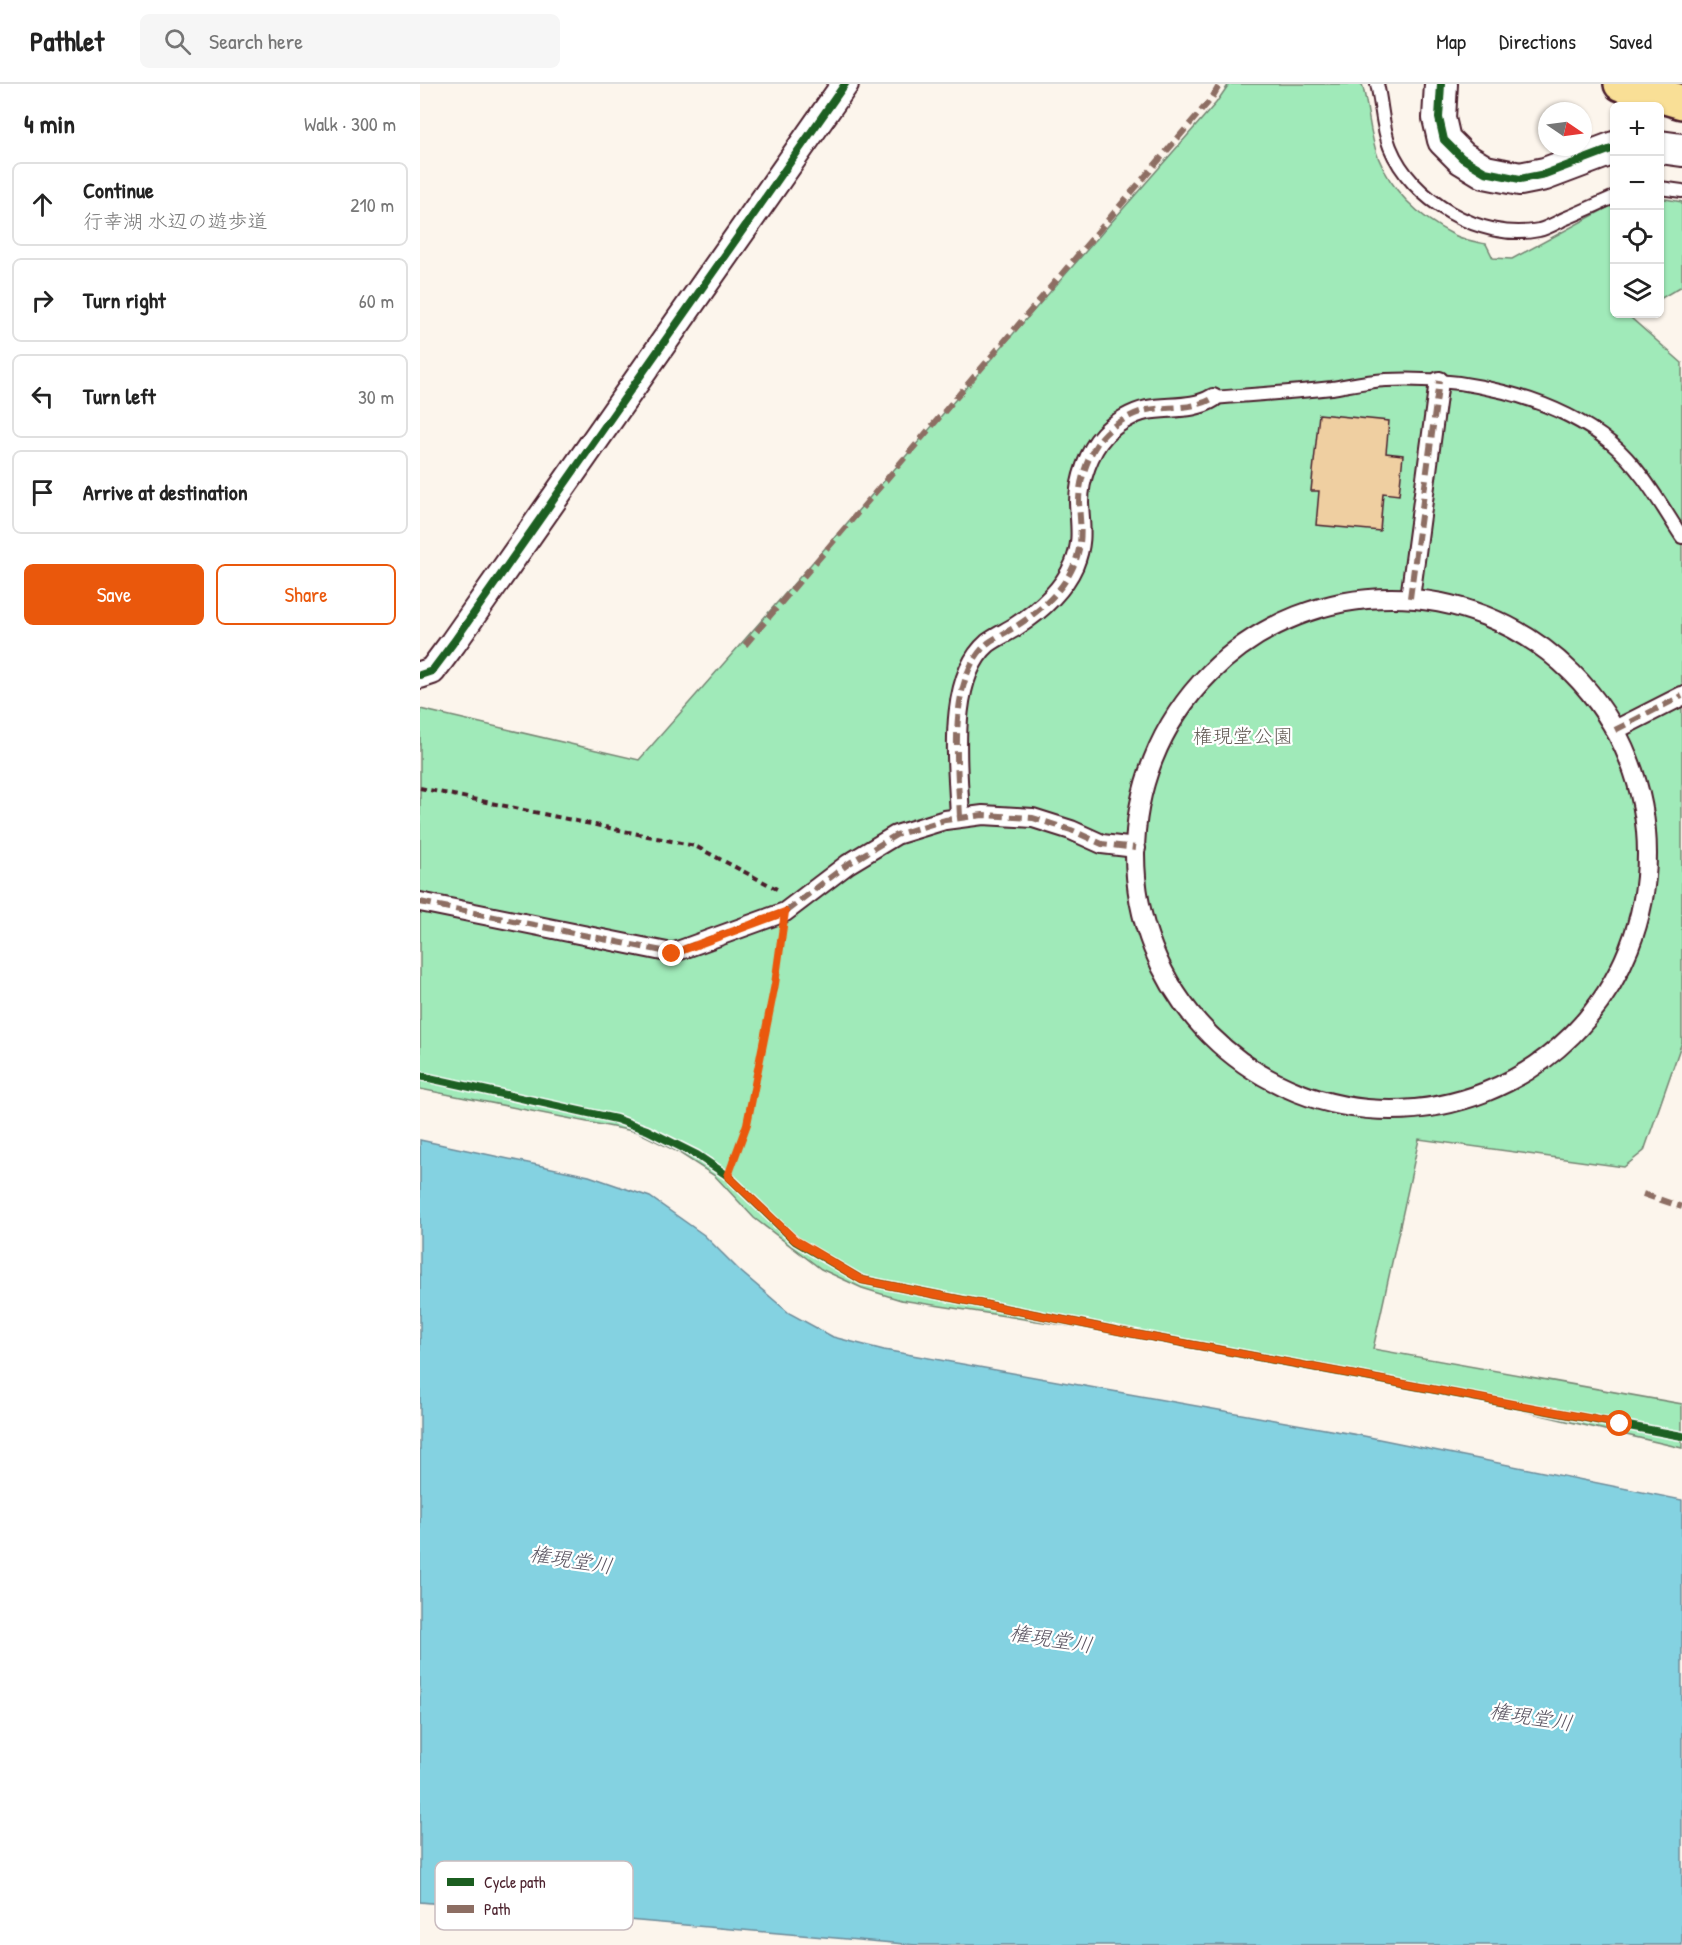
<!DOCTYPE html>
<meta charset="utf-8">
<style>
:root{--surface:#fff;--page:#f6f6f6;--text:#222;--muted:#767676;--line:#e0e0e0;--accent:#ea580c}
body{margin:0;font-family:"Patrick Hand","Klee One",sans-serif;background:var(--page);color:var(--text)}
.controls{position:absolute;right:18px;top:18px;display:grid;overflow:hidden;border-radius:9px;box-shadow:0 2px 4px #0004}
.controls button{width:54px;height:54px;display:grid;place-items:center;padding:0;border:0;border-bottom:2px solid var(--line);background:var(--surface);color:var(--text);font:30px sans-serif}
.compass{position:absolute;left:1118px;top:18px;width:54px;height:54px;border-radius:50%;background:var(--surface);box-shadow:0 2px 4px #0004;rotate:103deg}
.stop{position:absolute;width:18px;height:18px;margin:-14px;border:4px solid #ea580c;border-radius:50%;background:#fff}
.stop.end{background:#ea580c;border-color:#fff;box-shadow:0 2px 6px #0008}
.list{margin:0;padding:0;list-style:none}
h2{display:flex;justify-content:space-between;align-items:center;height:78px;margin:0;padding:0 24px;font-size:26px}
h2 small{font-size:20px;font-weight:400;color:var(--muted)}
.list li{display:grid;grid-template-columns:39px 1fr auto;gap:18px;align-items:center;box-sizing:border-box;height:84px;margin:0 12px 12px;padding:0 12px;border:2px solid var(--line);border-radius:9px}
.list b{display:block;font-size:22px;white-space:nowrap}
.list p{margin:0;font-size:20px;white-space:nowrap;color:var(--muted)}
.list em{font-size:20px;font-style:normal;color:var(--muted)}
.actions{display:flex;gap:12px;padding:18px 24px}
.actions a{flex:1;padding:14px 0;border:2px solid var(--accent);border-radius:9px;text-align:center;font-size:21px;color:var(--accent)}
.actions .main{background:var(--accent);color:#fff}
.icon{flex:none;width:33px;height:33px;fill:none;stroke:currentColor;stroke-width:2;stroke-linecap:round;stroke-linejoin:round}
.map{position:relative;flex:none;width:1262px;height:1861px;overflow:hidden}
header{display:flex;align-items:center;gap:36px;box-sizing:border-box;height:84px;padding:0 30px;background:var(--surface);border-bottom:2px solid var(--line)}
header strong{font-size:28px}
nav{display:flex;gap:33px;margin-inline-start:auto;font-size:21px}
.search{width:420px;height:54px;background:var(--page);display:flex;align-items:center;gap:15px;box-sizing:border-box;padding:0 21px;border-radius:9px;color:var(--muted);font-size:22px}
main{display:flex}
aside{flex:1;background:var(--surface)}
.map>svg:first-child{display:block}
</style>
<header>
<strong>Pathlet</strong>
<div class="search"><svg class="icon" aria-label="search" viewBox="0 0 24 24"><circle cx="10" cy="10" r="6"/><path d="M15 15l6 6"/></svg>Search here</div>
<nav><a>Map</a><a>Directions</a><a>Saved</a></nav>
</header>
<main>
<aside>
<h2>4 min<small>Walk · 300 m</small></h2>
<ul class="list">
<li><svg class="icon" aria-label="ahead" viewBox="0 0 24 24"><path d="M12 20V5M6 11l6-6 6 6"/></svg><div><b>Continue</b><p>行幸湖 水辺の遊歩道</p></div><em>210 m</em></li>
<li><svg class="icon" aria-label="right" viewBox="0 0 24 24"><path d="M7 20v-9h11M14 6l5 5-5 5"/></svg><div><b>Turn right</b></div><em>60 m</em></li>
<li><svg class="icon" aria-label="left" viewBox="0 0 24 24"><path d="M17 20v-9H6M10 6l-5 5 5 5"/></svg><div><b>Turn left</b></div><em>30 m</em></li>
<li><svg class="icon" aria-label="arrive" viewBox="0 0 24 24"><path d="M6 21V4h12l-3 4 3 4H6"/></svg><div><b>Arrive at destination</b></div></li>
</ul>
<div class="actions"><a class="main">Save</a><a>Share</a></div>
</aside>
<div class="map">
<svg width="1262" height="1861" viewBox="0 0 1262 1861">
<rect width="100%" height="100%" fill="#fcf5ec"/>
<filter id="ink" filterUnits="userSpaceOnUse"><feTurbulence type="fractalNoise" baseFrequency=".0167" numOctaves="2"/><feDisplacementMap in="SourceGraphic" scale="12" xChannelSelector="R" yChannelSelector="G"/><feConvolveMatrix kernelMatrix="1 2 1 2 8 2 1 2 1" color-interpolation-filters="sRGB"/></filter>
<g filter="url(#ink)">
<g fill="#a0eab9" stroke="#758472" stroke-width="1.5">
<path d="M809,0H942C949,24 949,49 958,73C972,108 1001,134 1034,151C1044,156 1056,158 1066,160L1073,174L1092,175L1194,120V230H1215L1210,233L1262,279V958L1224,1067L1204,1083L999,1055L953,1265L1262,1320V1364L916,1283L481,1216L442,1204L401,1185L334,1134L295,1092L258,1068L218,1048L0,1005V625L219,676L796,19Z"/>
<path d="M1240,114L1262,118V202L1240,215Z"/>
</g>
<path fill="#84d2e1" stroke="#6d8a98" stroke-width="1.5" d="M0,1056L169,1092L230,1113L284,1151L320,1187L369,1229L413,1253L464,1266L944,1352L1262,1416V1861H496L0,1818Z"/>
<path fill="#efcfa1" stroke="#4a1f2b" stroke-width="1.5" d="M899,330L969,337L966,369L983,371L979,411L963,409L960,447L896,441L899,407H891Z"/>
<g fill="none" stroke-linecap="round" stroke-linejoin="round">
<g stroke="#4a1f2b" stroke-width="16">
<g id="service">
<path d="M957,0C962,20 962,43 970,63C991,116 1061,158 1119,146C1127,144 1136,139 1144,135C1161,128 1178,120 1194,113"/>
<path d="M1240,104L1262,107"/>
<path d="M793,314C833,311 872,308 912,304C930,301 948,297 966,296C1040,292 1132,311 1191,359C1221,384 1241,421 1262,453"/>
</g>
</g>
<g stroke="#4a1f2b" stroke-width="22">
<g id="pedestrian">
<circle cx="971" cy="770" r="256"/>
<path d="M990,514L1019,297"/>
<path d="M1195,646L1262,612"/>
<path d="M540,733C538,683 526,595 568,559C576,553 587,548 595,543C620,527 642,508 654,481C664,457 660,442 659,418C659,396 669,367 684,351C694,340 712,329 727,326C749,322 774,326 793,314"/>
<path d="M0,818L252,869L365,828L428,780L476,751L525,736L563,731L613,734L651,746L682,760L716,764"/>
</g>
</g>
<g stroke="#4a1f2b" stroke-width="30">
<path id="minor" d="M0,591L12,587L33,559L425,0"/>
</g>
<g stroke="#4a1f2b" stroke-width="36">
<g id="tertiary">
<path d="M1021,0L1019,34L1024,56L1042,74L1065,88L1100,95L1125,90L1194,64"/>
<path d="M1240,63L1262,66"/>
</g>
</g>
<g stroke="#4a1f2b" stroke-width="38">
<path id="trunk" d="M1201,0L1262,18"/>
</g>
<g stroke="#4a1f2b" stroke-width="4" stroke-dasharray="6 4.5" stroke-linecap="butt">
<path d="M0,704L275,762L357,805"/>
<path d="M308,1092L327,1040L355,900L362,854"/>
</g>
<use href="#service" stroke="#fff" stroke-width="12"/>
<use href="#pedestrian" stroke="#fff" stroke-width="18"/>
<use href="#minor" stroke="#fff" stroke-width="26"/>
<use href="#tertiary" stroke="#fff" stroke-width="32"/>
<use href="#trunk" stroke="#f9df96" stroke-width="33"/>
<g stroke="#8d6e63" stroke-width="6" stroke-dasharray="12 6" stroke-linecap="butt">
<path d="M990,514L1019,297"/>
<path d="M325,561L792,14L800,0"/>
<path d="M1195,646L1262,612"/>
<path d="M540,733C538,683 526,595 568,559C576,553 587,548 595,543C620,527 642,508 654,481C664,457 660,442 659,418C659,396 669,367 684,351C694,340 712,329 727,326C749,322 774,326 793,314"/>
<path d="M0,818L252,869L365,828L428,780L476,751L525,736L563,731L613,734L651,746L682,760L716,764"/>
<path d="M1223,1110L1262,1123"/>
</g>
<g stroke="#fff" stroke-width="11">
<g id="cycleway">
<path d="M1021,0L1019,34L1024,56L1042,74L1065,88L1100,95L1125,90L1194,64"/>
<path d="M0,591L12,587L33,559L425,0"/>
<path d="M0,992L196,1035L227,1046L277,1071L308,1092L375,1157L442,1196L704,1248L1262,1352"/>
</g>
</g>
<use href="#cycleway" stroke="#1b5e20" stroke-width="8"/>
</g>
</g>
<g fill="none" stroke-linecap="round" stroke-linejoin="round" filter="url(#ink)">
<path stroke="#ea580c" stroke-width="8" d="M252,870L365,828L355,900L327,1040L308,1092L375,1156L442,1196L704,1248L1200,1340"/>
</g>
<g text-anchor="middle" stroke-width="4.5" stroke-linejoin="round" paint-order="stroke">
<g font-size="20" fill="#645c56" stroke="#fff">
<text x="823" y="659">権現堂公園</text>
</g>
<g font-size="21" font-style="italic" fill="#5b5562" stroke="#fff">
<text transform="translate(151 1476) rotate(9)" y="7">権現堂川</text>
<text transform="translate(631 1555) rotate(9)" y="7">権現堂川</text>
<text transform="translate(1111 1633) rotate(9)" y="7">権現堂川</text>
</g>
</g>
<rect x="15" y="1777" width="198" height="69" rx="9" fill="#fff" stroke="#c9bcbf" stroke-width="1.5"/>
<rect x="27" y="1794" width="27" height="8" fill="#1b5e20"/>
<rect x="27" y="1821" width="27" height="8" fill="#8d6e63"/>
<g font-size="16" fill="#4a1f2b">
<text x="64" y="1804">Cycle path</text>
<text x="64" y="1831">Path</text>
</g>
</svg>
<div class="controls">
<button>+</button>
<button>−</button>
<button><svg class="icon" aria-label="locate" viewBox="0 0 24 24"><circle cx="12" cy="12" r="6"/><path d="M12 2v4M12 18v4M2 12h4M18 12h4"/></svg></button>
<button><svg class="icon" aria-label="layers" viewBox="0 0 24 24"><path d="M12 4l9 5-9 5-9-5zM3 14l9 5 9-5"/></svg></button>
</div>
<svg class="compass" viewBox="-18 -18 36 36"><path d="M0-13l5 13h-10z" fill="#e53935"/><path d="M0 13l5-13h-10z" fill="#767676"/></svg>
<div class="stop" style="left:1200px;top:1340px"></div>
<div class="stop end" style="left:252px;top:870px"></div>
</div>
</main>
